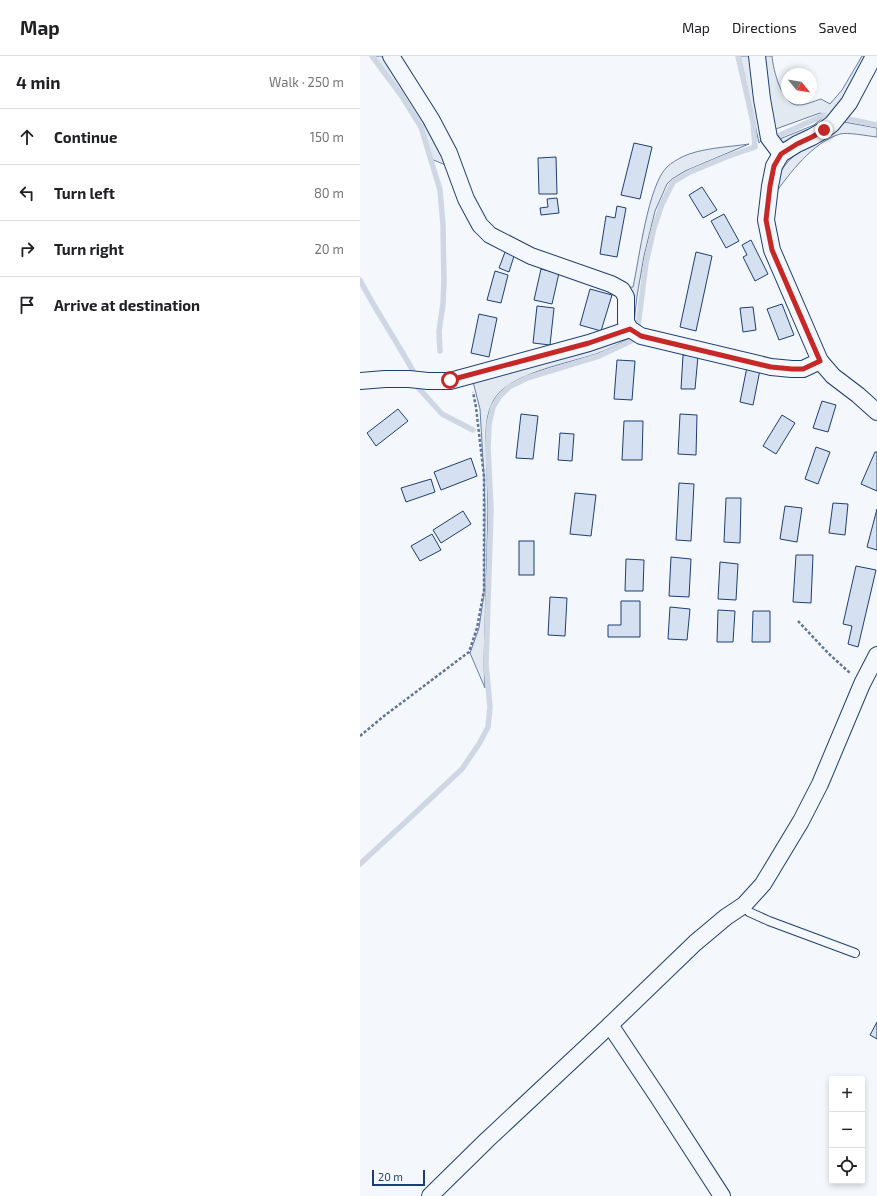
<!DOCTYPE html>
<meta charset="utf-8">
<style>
:root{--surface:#fff;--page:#f2f2f2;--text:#202124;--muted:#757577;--line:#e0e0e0}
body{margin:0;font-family:"Exo 2",sans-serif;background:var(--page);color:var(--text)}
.controls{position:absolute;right:12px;bottom:12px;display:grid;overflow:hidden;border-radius:4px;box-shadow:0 2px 6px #0003}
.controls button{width:36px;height:36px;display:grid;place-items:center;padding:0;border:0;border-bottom:1px solid var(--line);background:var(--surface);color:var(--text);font:20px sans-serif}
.compass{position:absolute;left:421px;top:12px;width:36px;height:36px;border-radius:50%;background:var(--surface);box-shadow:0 2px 6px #0003;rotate:120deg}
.scale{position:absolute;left:12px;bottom:10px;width:53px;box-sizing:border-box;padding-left:4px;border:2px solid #1d3f73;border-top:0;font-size:11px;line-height:14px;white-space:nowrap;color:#1d3f73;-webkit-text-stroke:3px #f4f7fb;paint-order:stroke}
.stop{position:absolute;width:12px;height:12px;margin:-9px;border:3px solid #c62828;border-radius:50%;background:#fff}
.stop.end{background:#c62828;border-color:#fff;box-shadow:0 1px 4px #0008}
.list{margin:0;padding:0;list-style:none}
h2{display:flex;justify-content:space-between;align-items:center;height:52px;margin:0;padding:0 16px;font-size:17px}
h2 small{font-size:13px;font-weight:400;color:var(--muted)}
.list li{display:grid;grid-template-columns:26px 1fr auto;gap:12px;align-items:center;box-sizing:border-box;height:56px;padding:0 16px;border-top:1px solid var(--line)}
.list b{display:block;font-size:15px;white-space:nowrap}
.list em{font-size:13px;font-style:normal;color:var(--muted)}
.icon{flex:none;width:22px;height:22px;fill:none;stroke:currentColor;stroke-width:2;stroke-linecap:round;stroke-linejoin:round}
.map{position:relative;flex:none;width:517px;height:1140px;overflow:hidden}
header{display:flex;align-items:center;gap:24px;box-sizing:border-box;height:56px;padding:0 20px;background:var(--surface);border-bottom:1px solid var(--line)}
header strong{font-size:19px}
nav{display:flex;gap:22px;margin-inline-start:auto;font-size:14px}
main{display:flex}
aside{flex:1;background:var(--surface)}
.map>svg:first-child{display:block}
</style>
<header>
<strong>Map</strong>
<nav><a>Map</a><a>Directions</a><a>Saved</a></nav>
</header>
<main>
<aside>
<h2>4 min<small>Walk · 250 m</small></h2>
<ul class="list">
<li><svg class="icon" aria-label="ahead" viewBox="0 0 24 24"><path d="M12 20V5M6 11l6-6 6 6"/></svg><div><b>Continue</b></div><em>150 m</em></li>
<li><svg class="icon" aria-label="left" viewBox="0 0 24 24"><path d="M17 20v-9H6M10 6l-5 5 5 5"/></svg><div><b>Turn left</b></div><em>80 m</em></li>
<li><svg class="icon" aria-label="right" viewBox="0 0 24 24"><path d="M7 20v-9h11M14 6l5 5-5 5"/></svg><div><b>Turn right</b></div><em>20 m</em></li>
<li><svg class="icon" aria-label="arrive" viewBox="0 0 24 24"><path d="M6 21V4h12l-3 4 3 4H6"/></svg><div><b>Arrive at destination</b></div></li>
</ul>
</aside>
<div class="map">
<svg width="517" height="1140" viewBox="0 0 517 1140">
<rect width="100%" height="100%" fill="#f4f7fb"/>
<g fill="#e3e9f0" stroke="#687fa3">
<path d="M14,0H29L93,112L71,103L62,70L42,38Z"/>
<path d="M380,0H390L400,68L401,85L399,87Z"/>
<path d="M404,0H412C413,13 422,51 439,49C446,49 454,45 461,43L470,48L482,34L502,0H509L473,60L420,90L415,85L454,69L466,59L460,57L413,74Z"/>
<path d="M484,66L517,72V81C508,80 487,76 480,78C453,86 429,118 414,139C415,133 416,126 418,121C430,94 462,82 484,66Z"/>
<path d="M389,88L325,115L312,123L307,128L295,155L284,200L277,240L274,268L266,232L273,231C279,204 288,129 307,111C311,107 318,103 322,101C340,92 369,91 389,88Z"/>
<path d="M272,281C260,287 248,294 236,298C208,307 155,317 137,339C128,351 126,366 126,380L128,454L124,608L125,632L110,597L119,572L124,538L125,454L124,421L120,353L112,322Z"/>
</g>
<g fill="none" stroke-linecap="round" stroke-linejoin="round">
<g stroke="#cfd7e4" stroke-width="5.5">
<path d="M12,0L41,39L61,71L80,134L83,169L84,225L83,248L79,275L80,295"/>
<path d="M488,63L517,69"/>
<path d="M416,81L464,59"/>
<path d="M0,224C16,255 36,284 53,315"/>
<path d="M278,270L286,207L294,172L302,148L313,126L330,116L366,101L395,91L393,66L378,0"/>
<path d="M55,328L82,358L113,374"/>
<path d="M0,808L53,759L102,713L119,688L128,671L130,651L126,608L131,454L128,392L129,368L133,351L139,341L149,331L167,322L239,300L273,284"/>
</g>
</g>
<g fill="#d5e0f0" stroke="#1d3f73">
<path d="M274,87L292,91L280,143L261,139Z"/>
<path d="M196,101L197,138H179L178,102Z"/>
<path d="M342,131L357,154L343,162L329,139Z"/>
<path d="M197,142L199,157L181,159L180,152L188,151L187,143Z"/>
<path d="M257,150L266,152L257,201L240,198L246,160L255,162Z"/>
<path d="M364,158L379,185L366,192L351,165Z"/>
<path d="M391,184L408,218L395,225L383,201L387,199L382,189Z"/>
<path d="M145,196L154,200L149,216L139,212Z"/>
<path d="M336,196L352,200L336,275L320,271Z"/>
<path d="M181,213L199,217L192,248L174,244Z"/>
<path d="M135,215L148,219L141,247L127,244Z"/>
<path d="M230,233L252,239L241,275L220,269Z"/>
<path d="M422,248L434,279L419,284L407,253Z"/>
<path d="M177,250L194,252L190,289L173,287Z"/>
<path d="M393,251L396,274L383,276L380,252Z"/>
<path d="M119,258L137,262L129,301L111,297Z"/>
<path d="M323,299L338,300L335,333H321Z"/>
<path d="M257,304L275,305L272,344L254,343Z"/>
<path d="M387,311L400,314L393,349L380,346Z"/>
<path d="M462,345L476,349L468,376L453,372Z"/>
<path d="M38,353L48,365L16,390L7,377Z"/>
<path d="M161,358L178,360L173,403L156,402Z"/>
<path d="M320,358L337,359L336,399L318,398Z"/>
<path d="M422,359L435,367L416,398L403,390Z"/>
<path d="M264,365H283L282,404H262Z"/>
<path d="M200,377L214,378L212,405L198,404Z"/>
<path d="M456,391L470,396L458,428L445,423Z"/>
<path d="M515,396H517V435L501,428Z"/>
<path d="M111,402L117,420L81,434L74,416Z"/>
<path d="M71,423L75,436L46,446L41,432Z"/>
<path d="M319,427L334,428L331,485L316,484Z"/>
<path d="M215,437L236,439L231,480L210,478Z"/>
<path d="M366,442H381L380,487L364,486Z"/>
<path d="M473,447L488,448L485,479L469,477Z"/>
<path d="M425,450L442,452L437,486L420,483Z"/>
<path d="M517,453V494L507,491Z"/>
<path d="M103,455L111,468L81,487L73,474Z"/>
<path d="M72,478L81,494L60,505L51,490Z"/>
<rect x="159" y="485" width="15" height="34"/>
<path d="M436,499H453L451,547L433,546Z"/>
<path d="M311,501L331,503L329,541L309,540Z"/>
<path d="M266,503L284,504L283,535H265Z"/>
<path d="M360,506L378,508L376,544L358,543Z"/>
<path d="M496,510L516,514L498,591L488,588L492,570L483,568Z"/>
<path d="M190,541L207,542L205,580L188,579Z"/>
<path d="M261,545H280V581H248V569H261Z"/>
<path d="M310,551L330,553L327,584L308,583Z"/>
<path d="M358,554L375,555L373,586H357Z"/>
<path d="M393,555H410V586H392Z"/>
<path d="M517,966V983L510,979Z"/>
</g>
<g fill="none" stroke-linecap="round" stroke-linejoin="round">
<g stroke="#1d3f73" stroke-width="10">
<path id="service" d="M384,849L389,856L409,865L495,897"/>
</g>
<g stroke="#1d3f73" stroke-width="18">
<g id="minor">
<path d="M31,0L71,63L89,97L106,143L120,169L130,179L171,200L251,228L262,234L266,241V266L270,273L281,280L411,311L432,313H443L460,305"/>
<path d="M397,0L402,43L409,82L421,98"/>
<path d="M514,0L489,47L472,68L464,74L452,81L437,88L421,98L414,110L410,130L406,164L412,194L460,305L473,320L498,339L517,356"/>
<path d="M0,325L25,323H49L68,325H90L229,287L270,273"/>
<path d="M250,969L298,1041L362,1140"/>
<path d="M70,1140L127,1084L250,969L335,887L366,861L384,849L403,828L441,765L460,728L502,628L517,599"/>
</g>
</g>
<g stroke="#5e769c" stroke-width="2.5" stroke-dasharray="3 2" stroke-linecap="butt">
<path d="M438,565L468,597L490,617"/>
<path d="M0,680L24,660L109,596L117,572L124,534V421L116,351L113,336"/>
</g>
<use href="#service" stroke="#f4f7fb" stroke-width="8"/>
<use href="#minor" stroke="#f4f7fb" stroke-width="16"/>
</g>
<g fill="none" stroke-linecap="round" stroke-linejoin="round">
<path stroke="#c62828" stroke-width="5" d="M90,324L229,287L270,273L281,280L411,311L432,313H443L460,305L412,194L406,164L410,130L414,110L421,98L437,88L452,81L464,74"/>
</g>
</svg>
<div class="controls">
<button>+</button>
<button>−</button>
<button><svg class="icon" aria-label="locate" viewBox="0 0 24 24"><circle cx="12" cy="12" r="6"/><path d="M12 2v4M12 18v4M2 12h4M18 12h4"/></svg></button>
</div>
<svg class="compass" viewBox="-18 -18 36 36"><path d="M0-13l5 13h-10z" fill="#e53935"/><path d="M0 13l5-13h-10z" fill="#757577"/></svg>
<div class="scale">20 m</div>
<div class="stop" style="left:90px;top:324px"></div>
<div class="stop end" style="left:464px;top:74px"></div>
</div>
</main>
